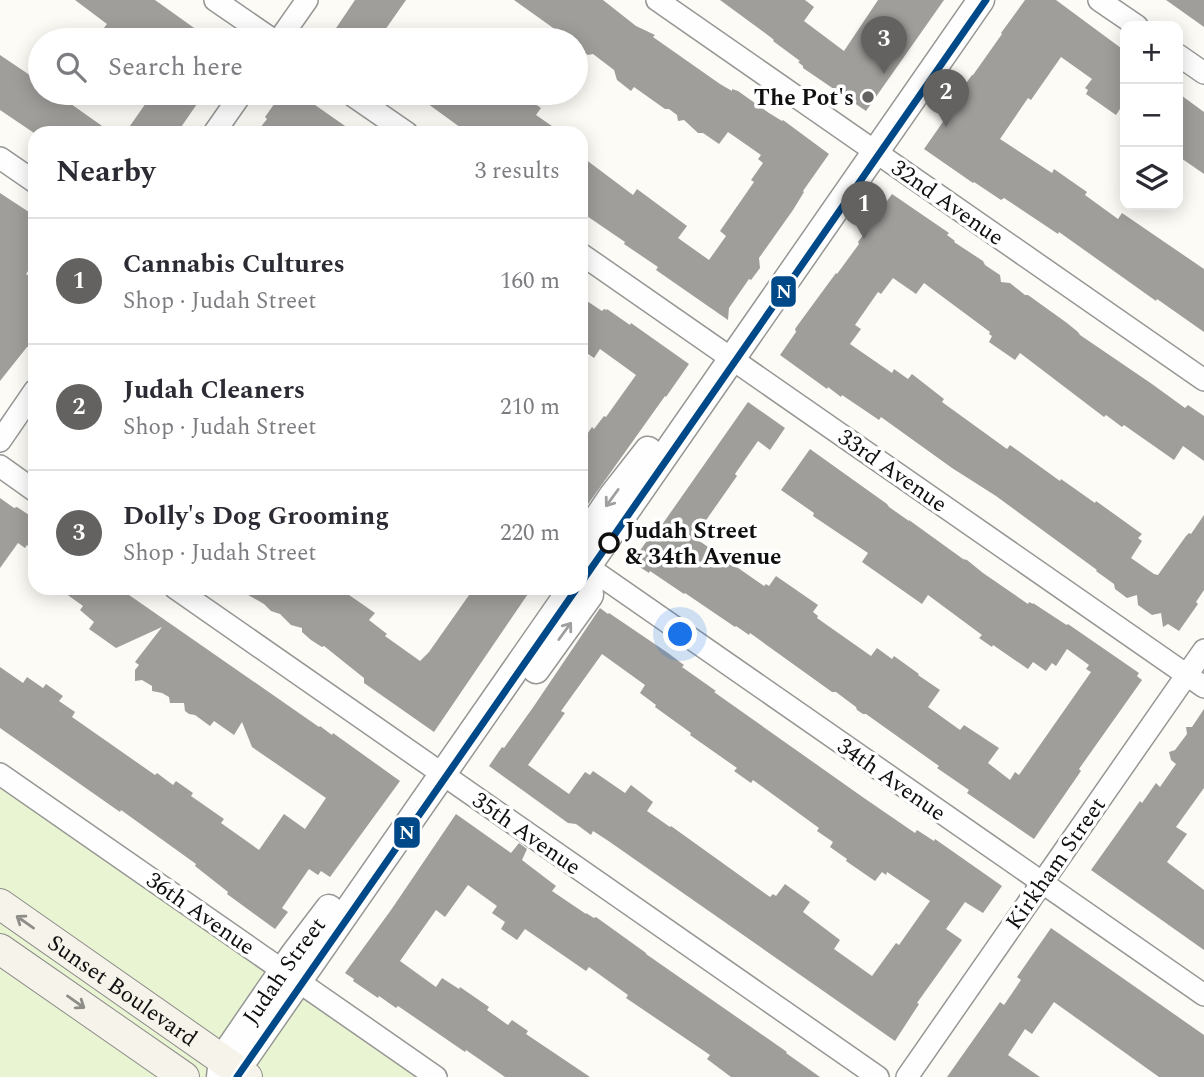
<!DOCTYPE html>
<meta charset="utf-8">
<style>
:root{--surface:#fff;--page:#f2f2f3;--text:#2b2b33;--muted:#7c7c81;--line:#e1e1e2;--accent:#636260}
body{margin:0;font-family:Spectral,serif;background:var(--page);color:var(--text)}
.controls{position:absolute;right:21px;top:21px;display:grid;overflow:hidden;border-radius:14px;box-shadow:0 4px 18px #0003}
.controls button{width:63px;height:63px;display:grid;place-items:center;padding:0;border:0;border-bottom:2px solid var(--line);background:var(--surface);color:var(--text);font:35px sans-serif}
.you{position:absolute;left:681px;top:635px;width:24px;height:24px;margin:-18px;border:5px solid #fff;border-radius:50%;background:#1a73e8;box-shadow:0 0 0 10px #1a73e833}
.badge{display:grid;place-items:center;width:46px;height:46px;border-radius:50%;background:var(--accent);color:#fff;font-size:23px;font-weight:700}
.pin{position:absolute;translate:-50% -58px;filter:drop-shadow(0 2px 4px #0008)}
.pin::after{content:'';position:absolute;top:37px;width:24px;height:21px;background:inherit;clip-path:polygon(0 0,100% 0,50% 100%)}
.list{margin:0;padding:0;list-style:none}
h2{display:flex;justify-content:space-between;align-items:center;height:91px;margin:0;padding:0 28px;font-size:30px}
h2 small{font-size:23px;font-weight:400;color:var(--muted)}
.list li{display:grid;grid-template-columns:46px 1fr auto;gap:21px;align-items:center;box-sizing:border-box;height:126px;padding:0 28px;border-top:2px solid var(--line)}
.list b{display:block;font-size:26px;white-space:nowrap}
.list p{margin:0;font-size:23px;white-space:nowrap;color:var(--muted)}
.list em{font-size:23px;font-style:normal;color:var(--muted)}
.icon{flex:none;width:38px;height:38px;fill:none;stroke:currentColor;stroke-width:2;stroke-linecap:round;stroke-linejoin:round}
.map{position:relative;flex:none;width:1204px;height:1077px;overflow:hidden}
.search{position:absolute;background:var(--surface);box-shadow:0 4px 18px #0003;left:28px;top:28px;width:560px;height:77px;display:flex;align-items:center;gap:18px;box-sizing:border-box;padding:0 24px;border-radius:38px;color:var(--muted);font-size:26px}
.panel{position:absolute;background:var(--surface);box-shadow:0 4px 18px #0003;left:28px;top:126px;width:560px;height:469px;border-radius:21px}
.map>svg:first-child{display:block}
</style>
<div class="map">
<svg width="1204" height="1077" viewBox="0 0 1204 1077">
<rect width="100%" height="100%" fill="#fcfbf6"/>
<path fill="#e9f4d3" d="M0,774L436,1077H0Z"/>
<g fill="#a09e9b" fill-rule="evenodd">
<path d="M75,0H155L211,40H119L103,29L107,24Z"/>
<path d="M355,0H406L378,40H328Z"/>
<path d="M514,0H603L636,26L655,35L653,37L720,84L732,91V89L738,91L769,113L782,121L783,120L829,154L803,191L804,192L793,210L759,258L760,268L751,280L749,279L729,308L728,320L656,270L658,267L624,244L625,242L581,212V156L633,195L637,189L687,226L678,238L709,260L726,236L720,231L754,182L751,180L763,163L758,159L761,155L728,132L719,144L703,133H698L684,120L678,121L677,115L669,109H665L634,87L631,91L617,80L614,70L593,54L588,55L576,47V40H570Z"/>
<path d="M720,0H805L814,7L804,21L844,51L878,0H944L866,111L803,68V66L798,62L800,61L773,41L774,40L769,36Z"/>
<path d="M1025,0H1056L1125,51V113L1120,109L1116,115L1086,94L1088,90L1085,88L1092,79L1061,57L1031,100L1028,98L1000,139L1052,173L1054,169L1087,192L1085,195L1118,219L1122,213L1204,269V332L1157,299L1156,301L1059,232L1058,234L1004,198L1001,200L974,182L973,183L924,149L952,109L963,91L961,90L972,75H973L1002,34L1001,33Z"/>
<path d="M1166,0H1204V27Z"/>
<path d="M0,55L40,82V93H64L74,100L71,104L112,133H34L0,110Z"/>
<path d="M153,93H165L173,98L177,93H203L198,100L199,101L177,133H125Z"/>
<path d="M282,93H298L355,133H256L267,119L265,117Z"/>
<path d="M413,93H520L541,108L536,115L562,133H468Z"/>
<path d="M1178,93L1204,112V174L1178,156Z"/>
<path d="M0,193L35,216V261L26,274L35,280V332L31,340L33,347H27L0,381Z"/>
<path d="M892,194L949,233L947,235L955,241L954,242L983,261L985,265L1000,275L1001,282L1010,283L1025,295H1028L1067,323L1078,332L1080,335L1152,384L1185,408L1188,405L1204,416V461L1183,446L1174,460L1124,425L1122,427L1106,415L1104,417L1020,353L1015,360L989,342L992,336L989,334L990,332L924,283L916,294L893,278L881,294L878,292L855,325L861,329L850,344L892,373L894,369L908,379L912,374L944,399L942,402L1007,449L1010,445L1060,481L1061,479L1095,503L1096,501L1142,534L1138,538L1142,541L1131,558L1154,574L1158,575L1186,536L1189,533L1191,534L1204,515V590L1196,602L1198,604L1179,631L1168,624L1163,627L1161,613L1152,615L1138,605L1137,595L1127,598L1115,589L1114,584L1096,571L1097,570L996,496L952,468L881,417L879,420L842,395L841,397L828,387L827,389L780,355L796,332L795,329L800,322L836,273L837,274L859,244L858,242Z"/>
<path d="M581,297L602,311L604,309L607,310V309L630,325L631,323L689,364L666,397L665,396L581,514V443L592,427L594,429L604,416L606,417L636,375L600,349L594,358L581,349Z"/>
<path d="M748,402L785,428L770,450L758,441L735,474L737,476L702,526L706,529L698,540L764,586L766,584L769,586L776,576L818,605L813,612L818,616L817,618L871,656L877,648L892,659L894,656L919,674L918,675L940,690L928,707L960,730L964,725L999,748L988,763L1010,780L1015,772L1019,775L1091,672L1086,669L1089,665L1067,649L1056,666L1052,663L1046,671L1033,662L1028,669L993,645L992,647L979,638L982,635L928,595L922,604L862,562L868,553L813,516L814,513L781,490L810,449L887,504L889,507L909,521V520L963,559L967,560L983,573L1028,604L1029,602L1033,604V603L1065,624L1067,625L1068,624L1139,673L1137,676L1142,680L1079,769L1081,771L1034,839L967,793L969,790L937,768L939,766L866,714H863L857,710L856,707L836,692H832L750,633L749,635L736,626L735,627L685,593L684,594L650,571L649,573L632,562L651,535L652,536L659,529Z"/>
<path d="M0,498L14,508L17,507L29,515V519L35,523V550L27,545L25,548L18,543L0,568Z"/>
<path d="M58,588H119L319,727L320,726L332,735L333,733L400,781L330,877L321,871L318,875L309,869L282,908L288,912L275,929L227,894L228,892L195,866L196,864L121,810L120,812L0,728V667L23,683L27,677L43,688L46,684L63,696L59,701L75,712L72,717L155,775L157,773L173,785L176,781L193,793L191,796L224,819L221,823L259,850L284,814L305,829L326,798L252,747L242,722L234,735L214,721L210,726L195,715L189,714L185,711L184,703H170L169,697L162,693L152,691V686L142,680L135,681V670L139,665L135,662L162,627L116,648L89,629L94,622L80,610L83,606Z"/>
<path d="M236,588H339L375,613L369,620L387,634L385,636L420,661L429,652L474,588H532L434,732L364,683V678L324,646L322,647L311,640L302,632V628L291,625L280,614L271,611L264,604Z"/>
<path d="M600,608L608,614L609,613L668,653L684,665L682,667L716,691L714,692L864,798L915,833L917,830L934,841L935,839L1002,886L983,913L965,902L946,929L962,940L917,1003L919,1004L895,1041L607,840L593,831L591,835L576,824L568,823L489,766L502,747L504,748L534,706ZM602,654L645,685L640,693L656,705L655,707L691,733L690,735L737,768L734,771L751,783L753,780L819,828L817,831L833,842L830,847L847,859L846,861L875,881L882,872L886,875L887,872L930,901L899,945L896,943L872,976L834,949L840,940L803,912L810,902L785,884L776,896L773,894L770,897L671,826L670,827L647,811L653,802L631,785L625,793L593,771L590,775L585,772L569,794L528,765L565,713L561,711Z"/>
<path d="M1204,709V788L1176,827L1187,834L1167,862L1204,890V950L1091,870L1140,801L1142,803L1156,783L1160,787L1176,764L1171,760L1169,752L1175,750L1187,734L1186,727H1192Z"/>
<path d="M456,814L511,853L519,843L527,849L522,860L556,886L552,891L586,914V913L594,918L596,917L646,953V954L787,1052L786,1053L820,1077H731L707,1059L710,1055L626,998L628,995L589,967L586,971L525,929L517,940L501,929L505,922L492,913L497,906L468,885L445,917L436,910L400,961L436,987L442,978L459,989L460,987L489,1007L487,1010L508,1025L512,1020L528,1031L526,1034L590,1077H505L466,1050L465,1052L398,1006L396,1008L379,996L378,998L353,981L354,979L345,973L391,910Z"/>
<path d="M1051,928L1204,1035V1077H1159L1054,1002L1032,1034L1025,1029L1008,1055L1040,1077H947L1000,1002L1004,1005L1021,980L1017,977Z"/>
</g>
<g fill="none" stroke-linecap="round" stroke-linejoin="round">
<g stroke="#969694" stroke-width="24">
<g id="minor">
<path d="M215,0L273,40"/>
<path d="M657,0L1204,380"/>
<path d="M1099,0L1137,26"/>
<path d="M279,40L307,0"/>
<path d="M1178,55L1204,73"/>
<path d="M349,93L407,133"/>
<path d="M214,133L242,93"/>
<path d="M0,158L35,182"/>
<path d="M581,254L1204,687"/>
<path d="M0,441L35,390"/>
<path d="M0,466L35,491"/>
<path d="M581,562L1204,995"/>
<path d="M175,588L878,1077"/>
<path d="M0,774L436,1077"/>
<path d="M907,1077L1204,650"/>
</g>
</g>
<g stroke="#969694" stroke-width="29">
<g id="tertiary">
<path d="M581,576L981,0"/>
<path d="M536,670L590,595L585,536L612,496L648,450"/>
<path id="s1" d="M220,1077L222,1059L294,954L329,908"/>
<path d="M232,1077L572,588"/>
</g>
</g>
<g stroke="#8d8c8a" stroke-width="32">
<g id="secondary">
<path id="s2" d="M0,904L247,1077"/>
<path d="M0,949L184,1077"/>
</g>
</g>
<use href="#minor" stroke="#fffefe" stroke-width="21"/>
<use href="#tertiary" stroke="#fffefe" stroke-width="26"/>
<use href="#secondary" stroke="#f6f3eb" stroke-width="30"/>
<g stroke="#fff" stroke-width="12">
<g id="rail-1">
<path d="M581,583L986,0"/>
<path d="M237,1077L577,588"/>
</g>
</g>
<use href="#rail-1" stroke="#004988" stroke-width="7"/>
</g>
<defs><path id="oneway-shaft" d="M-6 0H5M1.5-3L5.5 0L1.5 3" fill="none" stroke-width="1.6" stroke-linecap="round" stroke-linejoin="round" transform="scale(1.75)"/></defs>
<g stroke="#9f9f9f">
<use href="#oneway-shaft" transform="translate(612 498) rotate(126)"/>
<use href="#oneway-shaft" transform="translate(565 631) rotate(-54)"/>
</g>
<g stroke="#8e8d88">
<use href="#oneway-shaft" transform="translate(25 922) rotate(-145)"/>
<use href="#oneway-shaft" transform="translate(76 1002) rotate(35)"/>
</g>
<circle fill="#636260" stroke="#fff" stroke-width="2.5" cx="868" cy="97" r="7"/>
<circle fill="#fff" stroke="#101010" stroke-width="3.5" cx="609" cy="543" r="9"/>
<g text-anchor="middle" stroke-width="7" stroke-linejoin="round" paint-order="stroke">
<g font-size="23" font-weight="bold" fill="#101010" stroke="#fff" text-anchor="end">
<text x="854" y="105">The Pot's</text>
</g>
<g font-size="23" fill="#101010" stroke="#fff">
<text transform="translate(948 202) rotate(35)" y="8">32nd Avenue</text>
<text transform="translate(893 470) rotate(35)" y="8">33rd Avenue</text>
<text transform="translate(892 779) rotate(35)" y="8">34th Avenue</text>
<text transform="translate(527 833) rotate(35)" y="8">35th Avenue</text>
<text transform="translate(1055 863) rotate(-55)" y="8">Kirkham Street</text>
<text transform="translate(201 913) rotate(35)" y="8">36th Avenue</text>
<text dy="8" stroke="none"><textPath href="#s1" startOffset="126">Judah Street</textPath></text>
<text dy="8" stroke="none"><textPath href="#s2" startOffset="150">Sunset Boulevard</textPath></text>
</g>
<g font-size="23" font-weight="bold" fill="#101010" stroke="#fff" text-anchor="start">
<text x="625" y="538">Judah Street<tspan x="625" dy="26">&amp; 34th Avenue</tspan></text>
</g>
</g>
<g stroke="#fff" stroke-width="2.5">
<rect x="770" y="275" width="27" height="33" rx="7" fill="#004988"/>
<rect x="393" y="816" width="28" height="33" rx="7" fill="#004988"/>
</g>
<g font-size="19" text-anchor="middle" font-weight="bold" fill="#fff">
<text x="784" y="298">N</text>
<text x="407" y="839">N</text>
</g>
</svg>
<div class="controls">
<button>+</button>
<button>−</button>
<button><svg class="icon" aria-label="layers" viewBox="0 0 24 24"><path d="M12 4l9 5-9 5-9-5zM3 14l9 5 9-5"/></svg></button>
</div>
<div class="you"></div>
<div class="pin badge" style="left:864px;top:239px">1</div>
<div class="pin badge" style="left:946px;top:127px">2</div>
<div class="pin badge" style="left:884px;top:74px">3</div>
<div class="search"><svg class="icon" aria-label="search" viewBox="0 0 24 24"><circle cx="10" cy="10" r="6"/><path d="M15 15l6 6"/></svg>Search here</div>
<section class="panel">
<h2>Nearby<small>3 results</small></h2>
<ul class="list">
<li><span class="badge">1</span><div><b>Cannabis Cultures</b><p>Shop · Judah Street</p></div><em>160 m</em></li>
<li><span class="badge">2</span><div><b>Judah Cleaners</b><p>Shop · Judah Street</p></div><em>210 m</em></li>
<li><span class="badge">3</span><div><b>Dolly's Dog Grooming</b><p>Shop · Judah Street</p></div><em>220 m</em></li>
</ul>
</section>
</div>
